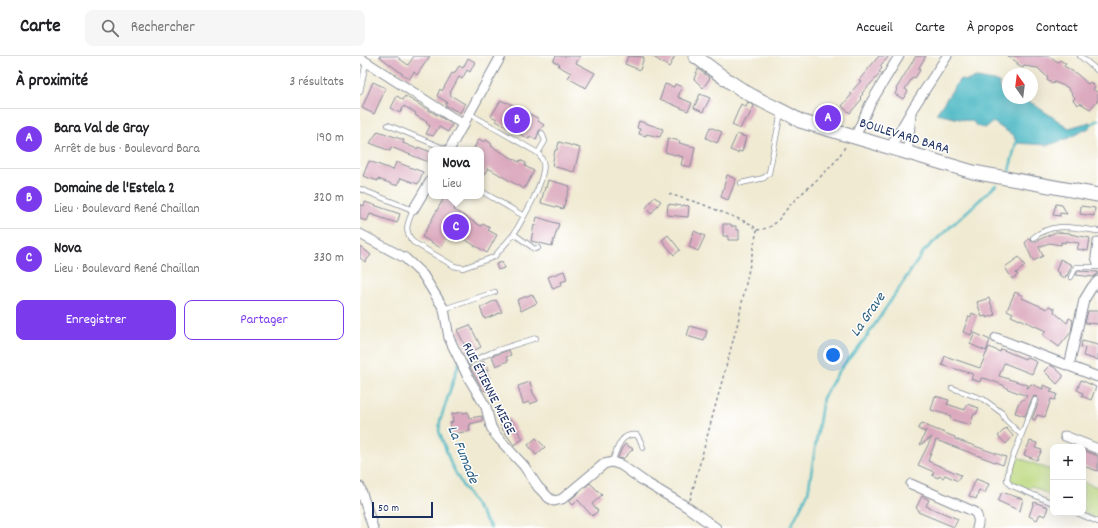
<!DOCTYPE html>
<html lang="fr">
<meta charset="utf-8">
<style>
:root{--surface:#fff;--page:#f6f6f6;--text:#202124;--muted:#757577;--line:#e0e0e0;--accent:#7c3aed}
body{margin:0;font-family:Dekko,sans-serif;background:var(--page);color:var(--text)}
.controls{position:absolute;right:12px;bottom:12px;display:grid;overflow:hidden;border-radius:8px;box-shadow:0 4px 16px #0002}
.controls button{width:36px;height:36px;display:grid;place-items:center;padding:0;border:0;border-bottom:1px solid var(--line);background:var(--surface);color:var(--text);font:20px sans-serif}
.compass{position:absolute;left:642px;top:12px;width:36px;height:36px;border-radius:50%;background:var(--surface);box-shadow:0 4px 16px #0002;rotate:346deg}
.scale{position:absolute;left:12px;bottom:10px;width:61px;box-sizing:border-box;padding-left:4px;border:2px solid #1b2f5e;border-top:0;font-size:11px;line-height:14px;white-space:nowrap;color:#1b2f5e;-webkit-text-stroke:3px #fff;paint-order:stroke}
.you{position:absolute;left:473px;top:299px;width:14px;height:14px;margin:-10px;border:3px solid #fff;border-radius:50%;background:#1a73e8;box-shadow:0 0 0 6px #1a73e833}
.badge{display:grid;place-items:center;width:26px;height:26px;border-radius:50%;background:var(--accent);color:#fff;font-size:13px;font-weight:700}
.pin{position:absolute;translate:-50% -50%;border:2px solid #fff;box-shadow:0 1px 4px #0006}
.popup{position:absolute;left:68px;top:91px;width:56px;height:52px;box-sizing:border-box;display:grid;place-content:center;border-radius:8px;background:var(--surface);filter:drop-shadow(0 1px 3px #0005);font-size:13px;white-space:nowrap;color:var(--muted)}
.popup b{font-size:15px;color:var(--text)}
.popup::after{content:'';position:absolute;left:50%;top:100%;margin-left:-8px;border:8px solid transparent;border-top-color:var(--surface)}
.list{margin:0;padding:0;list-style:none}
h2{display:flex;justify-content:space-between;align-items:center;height:52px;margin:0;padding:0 16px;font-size:17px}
h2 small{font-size:13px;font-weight:400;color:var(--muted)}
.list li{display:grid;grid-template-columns:26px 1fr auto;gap:12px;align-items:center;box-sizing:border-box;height:60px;padding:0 16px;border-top:1px solid var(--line)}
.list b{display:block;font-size:15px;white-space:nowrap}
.list p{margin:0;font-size:13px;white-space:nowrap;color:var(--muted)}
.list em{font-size:13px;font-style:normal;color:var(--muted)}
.actions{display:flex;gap:8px;padding:12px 16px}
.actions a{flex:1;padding:9px 0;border:1px solid var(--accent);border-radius:8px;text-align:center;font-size:14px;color:var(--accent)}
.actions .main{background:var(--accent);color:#fff}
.icon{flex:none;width:22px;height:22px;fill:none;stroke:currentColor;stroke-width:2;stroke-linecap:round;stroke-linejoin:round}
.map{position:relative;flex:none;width:738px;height:472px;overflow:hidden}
header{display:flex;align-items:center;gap:24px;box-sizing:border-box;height:56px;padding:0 20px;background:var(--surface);border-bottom:1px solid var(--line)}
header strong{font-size:19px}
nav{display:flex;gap:22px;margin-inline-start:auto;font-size:14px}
.search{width:280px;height:36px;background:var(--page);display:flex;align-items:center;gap:10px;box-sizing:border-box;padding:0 14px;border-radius:8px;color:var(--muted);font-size:15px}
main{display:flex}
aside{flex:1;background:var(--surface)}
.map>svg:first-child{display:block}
</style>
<header>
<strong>Carte</strong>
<div class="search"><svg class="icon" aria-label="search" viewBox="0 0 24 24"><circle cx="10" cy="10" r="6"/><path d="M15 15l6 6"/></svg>Rechercher</div>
<nav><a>Accueil</a><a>Carte</a><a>À propos</a><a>Contact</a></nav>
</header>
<main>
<aside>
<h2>À proximité<small>3 résultats</small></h2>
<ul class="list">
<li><span class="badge">A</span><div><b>Bara Val de Gray</b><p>Arrêt de bus · Boulevard Bara</p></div><em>190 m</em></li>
<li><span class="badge">B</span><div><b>Domaine de l'Estela 2</b><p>Lieu · Boulevard René Chaillan</p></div><em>320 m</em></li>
<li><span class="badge">C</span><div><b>Nova</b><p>Lieu · Boulevard René Chaillan</p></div><em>330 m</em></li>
</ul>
<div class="actions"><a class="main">Enregistrer</a><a>Partager</a></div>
</aside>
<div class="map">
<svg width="738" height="472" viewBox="0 0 738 472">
<rect width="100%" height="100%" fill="#fff"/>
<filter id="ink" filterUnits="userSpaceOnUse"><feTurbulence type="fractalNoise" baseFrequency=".025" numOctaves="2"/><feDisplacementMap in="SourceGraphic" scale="8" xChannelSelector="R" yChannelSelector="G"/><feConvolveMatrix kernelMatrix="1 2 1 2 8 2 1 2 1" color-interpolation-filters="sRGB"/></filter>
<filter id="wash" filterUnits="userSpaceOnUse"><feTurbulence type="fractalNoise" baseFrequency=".012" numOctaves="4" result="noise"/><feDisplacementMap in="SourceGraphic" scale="16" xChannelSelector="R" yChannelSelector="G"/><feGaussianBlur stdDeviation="0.9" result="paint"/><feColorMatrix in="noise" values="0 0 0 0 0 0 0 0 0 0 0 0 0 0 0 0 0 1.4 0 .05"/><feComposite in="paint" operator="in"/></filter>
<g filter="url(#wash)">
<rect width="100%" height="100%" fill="#f0ead2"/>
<g fill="#bbd87e" stroke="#6b846e">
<path d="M657,401L693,415V441L672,430L666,433L650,424V414Z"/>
<path d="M723,426L738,431V464L723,456Z"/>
</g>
<path fill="#49b7c3" stroke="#327390" d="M617,22L639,26L641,34L648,36V42H664L709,72L730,66L729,72L704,84L688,89L656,87L654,80L633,66L625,72L616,70L614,66L576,58L600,23L605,25Z"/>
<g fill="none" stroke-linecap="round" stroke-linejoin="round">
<g stroke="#49b7c3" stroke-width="2.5">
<path d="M728,70L738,64"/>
<path d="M649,115L656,87L658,86"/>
<path d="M99,307L80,365L79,375L91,408L102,429L131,472"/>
<path d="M430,472L448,437L463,342L479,315L505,283L564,195L636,129"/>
</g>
</g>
<g id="blocks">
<g fill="#dcaabe">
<path d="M19,0H36L48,9L54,0H70L57,19L54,16L49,23Z"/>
<path d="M196,0H220L216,7L235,17L226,32L208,22L211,17L198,10L200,8L193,5Z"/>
<path d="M268,0L284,1L280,14L265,8Z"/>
<path d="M292,0H315L309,11Z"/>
<path d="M519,0H529L520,10L522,12L519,16L521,17L502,37L503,38L500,41L502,43L490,57L482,50L492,38L490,37L501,25L499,24Z"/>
<path d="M556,0H566L558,13L560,14L555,22L553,21L545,33L548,35L543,43L535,38L537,34L536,33Z"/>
<path d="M648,0H689L698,6L700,4L706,8L704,10L717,18L728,28L730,26L735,31L733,33L738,37V44L730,53L720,47L718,49L713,44L715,42L707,31L694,26L693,28L687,24L688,22L678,12L664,10L663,12L657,9L658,7Z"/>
<path d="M108,2L115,6L110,16L107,14L102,23L99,21L90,37H91L90,39L105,48L100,57L85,49L87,46L77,40L80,33L82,35L92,17L94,18L99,10L103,12Z"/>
<path d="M338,13L350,22L343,32L334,23Z"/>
<path d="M13,26L26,32L14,58L2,52Z"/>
<path d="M305,28L314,31L315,28L322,31L318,41L332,47L328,55L300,43Z"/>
<path d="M340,38L350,42L343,56L334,52Z"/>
<path d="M37,40L43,44L45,40L92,68L88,76L79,71L73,80L66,78L70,70L66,67L67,66L55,59L56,57L44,50L40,57L31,52Z"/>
<path d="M141,44L146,47L147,46L179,63L178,65L184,69L179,75L176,84L170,80L169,83L136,65L137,63L131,60Z"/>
<path d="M388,46L394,50L387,64L385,63L380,73L372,69L381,48L386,51Z"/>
<path d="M279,65L303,73L300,81L286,78V80L279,78L280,73L277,72Z"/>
<path d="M350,71L362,76L357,87L346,82Z"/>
<path d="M18,75L44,84L43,87L57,93L58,91L71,96V107L31,91L30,95L10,87Z"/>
<path d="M377,78L386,81L382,96L378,95V97L370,94Z"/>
<path d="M308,82L320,85L319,87L335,91L331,111L321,109L323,101L305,96Z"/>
<path d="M119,83L124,86L126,84L132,88L131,90L159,106L160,104L166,107L165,110L174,115L164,133L128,112L121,124V94H113Z"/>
<path d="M199,86L220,92L214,116L192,110L195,94H197Z"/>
<path d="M9,105L33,114L36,106L63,116L58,128L41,122L37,129H35L18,123V125L3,120Z"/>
<path d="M367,119L376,123L368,144L361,141Z"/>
<path d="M188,124L210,130L203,153L181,147L185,131L186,132Z"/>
<path d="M85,140H103L94,154L121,170L123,168L130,172L128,174L137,179L127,197L91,175L81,192L62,181Z"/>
<path d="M294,141L301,145L291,158L286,152Z"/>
<path d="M5,146L40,158L37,167L10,158L7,165L0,163V148L4,150Z"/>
<path d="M308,148L323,150V149L329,150L328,161L307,159Z"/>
<path d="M696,148L702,149L707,158L700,157V160L693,159Z"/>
<path d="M721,150L735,152L734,160L720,158Z"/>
<path d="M177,161L199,168L192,190L171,185L174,169L175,170Z"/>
<path d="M363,168H371V170H376V173L379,174V184H368V180H363Z"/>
<path d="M334,175L345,180L338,195L329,191Z"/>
<path d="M696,176L710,177V178L730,182L728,195L717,193L719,187L705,185V187L701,186V189L689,187L679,191L683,200L673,205L665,187L669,182L670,184L674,186Z"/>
<path d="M308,179L320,194L314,199L302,184Z"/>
<path d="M0,190L11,199L5,206L0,202Z"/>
<path d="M659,201L665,210L656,217L658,219L652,223L645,211Z"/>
<path d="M700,203L712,209L707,220L706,219L705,222L699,219L700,217L696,215Z"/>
<path d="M142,206L144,212L138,214L136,208Z"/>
<path d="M204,215L207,224L201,226L202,229L193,233L188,221Z"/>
<path d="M718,215L738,216V218L733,221L716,219Z"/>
<path d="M655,236L663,240L662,242L687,253L689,250L695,253L694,256L707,267L709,262L713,264L711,276L699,291L683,279L686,275L660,263V264L651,260L653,257L647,254Z"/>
<path d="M172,238L177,247L161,255L157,244Z"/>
<path d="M629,242L635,259L627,262L626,260L622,261L617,246Z"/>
<path d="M136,244L142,256L125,263L120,252Z"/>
<path d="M728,255H738V268L725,267Z"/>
<path d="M612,257L618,260L611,279L603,276L609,260L611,261Z"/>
<path d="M110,269L121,291L109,297L97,274Z"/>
<path d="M330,270L347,275L344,285L327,280Z"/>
<path d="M615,277L630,284L626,295L610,288Z"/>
<path d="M722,285L738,289V304L723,300L725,292L721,291Z"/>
<path d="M629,291L640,296L641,293L665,303L666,301L677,306L672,318L644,307L639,320L668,329L667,333L671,328L683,333V329L693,333L690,336L697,338L695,344L691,343L685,361L677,359L675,364L672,363L679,345L677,341L674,340L672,342L665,360L655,357L658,348L667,340L648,333L643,329L627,323L621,322L620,326L611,323L613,318L582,309L585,300L620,312Z"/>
<path d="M149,294L151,299L146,301L148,305L136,310L132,300Z"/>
<path d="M123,305L129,313L126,314L130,322L128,323L130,325L127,328L130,336L123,334L109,310H111L113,312Z"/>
<path d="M690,309L694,311L703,319V321L697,328L684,315Z"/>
<path d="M721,324L736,331L731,344L722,340L723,337L717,334Z"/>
<path d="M170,326L173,337L178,345L170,348L169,346L163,348L158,330Z"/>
<path d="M575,340L589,344L587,348L605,354L607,348L619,352L616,358H614L610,369L590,363L591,360L571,354Z"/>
<path d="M103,356V357L108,356L109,362L122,360V365L110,368V370H109L110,375L92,378L90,367L93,366L92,358Z"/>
<path d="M149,362L163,383L154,389L142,373H143L140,369Z"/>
<path d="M562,367L568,369L567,370L595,381V383L646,401L643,409L576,384L568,405L601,419L598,425L585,419L583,422L579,420L578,422L572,419L574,416L558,409L572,381L560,389L566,374L565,376L558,373Z"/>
<path d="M646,372L653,380L646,388L638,380Z"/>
<path d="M176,382L185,391L176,399L168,389Z"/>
<path d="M670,385L677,387L675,392L682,394L677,404L664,399Z"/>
<path d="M265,388L273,393L263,403L258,402L261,394Z"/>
<path d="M723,394L738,400V415L723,410Z"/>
<path d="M616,423L629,428L625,437L619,434L616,443L609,440Z"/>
<path d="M230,427L242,439L232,448L238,455L232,460L218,444L213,449L209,445Z"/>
<path d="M642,436L663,443L660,455L638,445Z"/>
<path d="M562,440L569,444L566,450L598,463L594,471L558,456L559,454L556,452Z"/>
<path d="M674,446L688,451L685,460L680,458L677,464L669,460Z"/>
</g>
</g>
</g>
<g filter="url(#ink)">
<use href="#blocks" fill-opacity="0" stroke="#868c98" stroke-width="1"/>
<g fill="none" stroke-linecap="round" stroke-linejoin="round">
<g stroke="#868c98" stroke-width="6">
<g id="lane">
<path d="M720,0L738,15"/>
<path d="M0,36L6,6"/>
<path d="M110,58L178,97C182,102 185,108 183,115C180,135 164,160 154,178L172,191L174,193L178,192"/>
<path d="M28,69L88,94"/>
<path d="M178,97L185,85L182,77"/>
<path d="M381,127L404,122L409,117L421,56"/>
<path d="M0,133L53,154C48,167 43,173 53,186L94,210L103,212L134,201L154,178"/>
<path d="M121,135L164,160"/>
<path d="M673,182C692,165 715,172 738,175"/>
<path d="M711,221L716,211H738"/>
<path d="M84,253L135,236"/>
<path d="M110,306L135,295L176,282"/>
<path d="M592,332L623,343L642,357L645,363L661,379"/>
<path d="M675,344L649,411L647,424L650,429L693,447"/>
<path d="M252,406C257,394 260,376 277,379L281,386L283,392"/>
<path d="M717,457L738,466"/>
</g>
</g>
<g stroke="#868c98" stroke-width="11">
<g id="street">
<path d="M0,2L104,69"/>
<path d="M495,81L510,48L539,0"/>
<path d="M530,92L553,52L587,0"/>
<path d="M89,94L141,0"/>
<path d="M546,96L548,90L551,58"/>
<path d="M53,154L71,124"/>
<path d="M0,178L45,202L63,219L84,253L89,282L108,321L126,351L131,371L135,378L140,384L164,410L178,431L189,442L194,445L202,443L244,408L252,406L261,409L285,426L327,451L356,472"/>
<path d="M738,186L736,201L738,207"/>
<path d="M636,282L738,321"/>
<path d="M709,310L724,244L732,231L738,225"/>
<path d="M705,380L738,393"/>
<path d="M551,428L615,456C619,462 619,466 617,472"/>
<path d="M0,431L13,472"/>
</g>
</g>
<g stroke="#868c98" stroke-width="15">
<path id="secondary" d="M335,0C356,16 378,33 402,45C415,52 428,57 440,65L613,116L738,139"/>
</g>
<g stroke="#868c98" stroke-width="1.5" stroke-dasharray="3 3" stroke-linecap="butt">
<path d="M309,138L342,148L391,168L397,174C403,173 409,172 414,168C420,163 425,155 430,149C449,129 473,114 486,89"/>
<path d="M330,444L378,266L397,174"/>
</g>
<use href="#lane" stroke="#fff" stroke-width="4.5"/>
<use href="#street" stroke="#fff" stroke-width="9"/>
<use href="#secondary" stroke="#fff" stroke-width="13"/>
</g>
</g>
<g text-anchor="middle" stroke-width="3" stroke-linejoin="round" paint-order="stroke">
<g font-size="14" fill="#1b2f5e" stroke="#fff">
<text transform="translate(545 79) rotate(17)" y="5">BOULEVARD BARA</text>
<text transform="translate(130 332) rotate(63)" y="5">RUE ÉTIENNE MIEGE</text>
</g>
<g font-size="15" font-style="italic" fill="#2b5f81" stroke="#fff">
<text transform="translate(507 258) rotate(-55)" y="5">La Grave</text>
<text transform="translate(104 398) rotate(68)" y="5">La Fumade</text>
</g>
</g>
</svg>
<div class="controls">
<button>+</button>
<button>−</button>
</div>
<svg class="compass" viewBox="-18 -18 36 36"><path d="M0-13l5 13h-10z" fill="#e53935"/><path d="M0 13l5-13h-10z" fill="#757577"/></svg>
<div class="scale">50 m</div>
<div class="you"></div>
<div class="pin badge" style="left:468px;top:62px">A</div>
<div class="pin badge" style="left:157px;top:64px">B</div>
<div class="pin badge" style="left:96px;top:171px">C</div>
<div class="popup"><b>Nova</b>Lieu</div>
</div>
</main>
